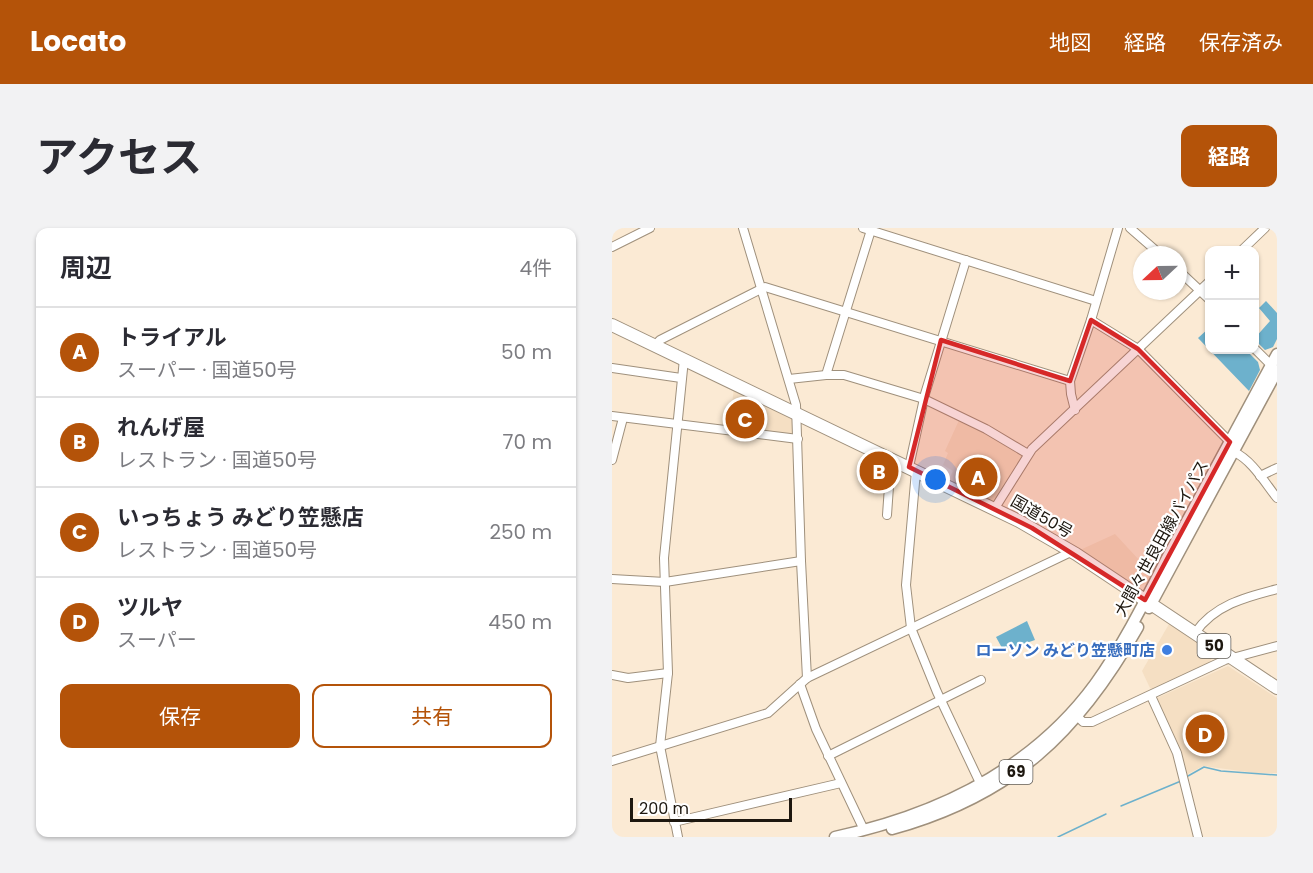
<!DOCTYPE html>
<html lang="ja">
<meta charset="utf-8">
<style>
:root{--surface:#fff;--page:#f2f2f3;--text:#2b2b33;--muted:#7c7c81;--line:#e1e1e2;--accent:#b45309}
body{margin:0;font-family:Poppins,"Noto Sans JP",sans-serif;background:var(--page);color:var(--text)}
.controls{position:absolute;right:18px;top:18px;display:grid;overflow:hidden;border-radius:12px;box-shadow:0 2px 4px #0004}
.controls button{width:54px;height:54px;display:grid;place-items:center;padding:0;border:0;border-bottom:2px solid var(--line);background:var(--surface);color:var(--text);font:30px sans-serif}
.compass{position:absolute;left:521px;top:18px;width:54px;height:54px;border-radius:50%;background:var(--surface);box-shadow:0 2px 4px #0004;rotate:248deg}
.scale{position:absolute;left:18px;bottom:15px;width:162px;box-sizing:border-box;padding-left:6px;border:3px solid #1d170f;border-top:0;font-size:16px;line-height:21px;white-space:nowrap;color:#1d170f;-webkit-text-stroke:4px #fff;paint-order:stroke}
.you{position:absolute;left:324px;top:252px;width:21px;height:21px;margin:-15px;border:4px solid #fff;border-radius:50%;background:#1a73e8;box-shadow:0 0 0 9px #1a73e833}
.badge{display:grid;place-items:center;width:39px;height:39px;border-radius:50%;background:var(--accent);color:#fff;font-size:20px;font-weight:700}
.pin{position:absolute;translate:-50% -50%;border:3px solid #fff;box-shadow:0 2px 6px #0006}
.list{margin:0;padding:0;list-style:none}
h2{display:flex;justify-content:space-between;align-items:center;height:78px;margin:0;padding:0 24px;font-size:26px}
h2 small{font-size:20px;font-weight:400;color:var(--muted)}
.list li{display:grid;grid-template-columns:39px 1fr auto;gap:18px;align-items:center;box-sizing:border-box;height:90px;padding:0 24px;border-top:2px solid var(--line)}
.list b{display:block;font-size:22px;white-space:nowrap}
.list p{margin:0;font-size:20px;white-space:nowrap;color:var(--muted)}
.list em{font-size:20px;font-style:normal;color:var(--muted)}
.actions{display:flex;gap:12px;padding:18px 24px}
.actions a{flex:1;padding:14px 0;border:2px solid var(--accent);border-radius:12px;text-align:center;font-size:21px;color:var(--accent)}
.actions .main{background:var(--accent);color:#fff}
.map{position:relative;flex:none;width:665px;height:609px;overflow:hidden;border-radius:12px}
header{display:flex;align-items:center;gap:36px;box-sizing:border-box;height:84px;padding:0 30px;background:var(--accent);color:#fff}
header strong{font-size:28px}
nav{display:flex;gap:33px;margin-inline-start:auto;font-size:21px}
.intro{display:flex;align-items:center;justify-content:space-between;box-sizing:border-box;height:144px;padding:0 36px}
h1{margin:0;font-size:42px}
.button{padding:15px 27px;border-radius:12px;background:var(--accent);color:#fff;font-size:21px;font-weight:700}
main{display:flex;gap:36px;padding:0 36px}
aside{flex:1;background:var(--surface);border-radius:12px;box-shadow:0 2px 4px #0004}
.map>svg:first-child{display:block}
</style>
<header>
<strong>Locato</strong>
<nav><a>地図</a><a>経路</a><a>保存済み</a></nav>
</header>
<div class="intro"><h1>アクセス</h1><a class="button">経路</a></div>
<main>
<aside>
<h2>周辺<small>4件</small></h2>
<ul class="list">
<li><span class="badge">A</span><div><b>トライアル</b><p>スーパー · 国道50号</p></div><em>50 m</em></li>
<li><span class="badge">B</span><div><b>れんげ屋</b><p>レストラン · 国道50号</p></div><em>70 m</em></li>
<li><span class="badge">C</span><div><b>いっちょう みどり笠懸店</b><p>レストラン · 国道50号</p></div><em>250 m</em></li>
<li><span class="badge">D</span><div><b>ツルヤ</b><p>スーパー</p></div><em>450 m</em></li>
</ul>
<div class="actions"><a class="main">保存</a><a>共有</a></div>
</aside>
<div class="map">
<svg width="665" height="609" viewBox="0 0 665 609">
<rect width="100%" height="100%" fill="#fbead4"/>
<g fill="#f5dfc3">
<path d="M122,160L182,189L183,207L117,201Z"/>
<path d="M348,190L411,228L383,275L336,253L341,243L331,237L336,225L333,223Z"/>
<path d="M503,306L540,346L536,355L525,359L469,324L468,322Z"/>
<path d="M557,396L603,426L596,436L542,462L538,460L530,443Z"/>
<path d="M616,438L665,470V545H644L591,538L574,547L544,473L545,470Z"/>
</g>
<g fill="#6db1cc">
<path d="M654,73L665,85V111L661,119L653,122L642,111L658,93L647,80Z"/>
<path d="M597,100L598,122H634L646,134L648,142L637,163L586,110Z"/>
<path d="M415,393L423,412L400,420H390L384,409Z"/>
</g>
<g fill="none" stroke-linecap="round" stroke-linejoin="round">
<g stroke="#6db1cc" stroke-width="1.5">
<path d="M576,548L592,539L609,543L665,547"/>
<path d="M509,578L569,553"/>
<path d="M446,609L494,586"/>
</g>
<g stroke="#9f907c" stroke-width="10">
<g id="minor">
<path d="M131,0L184,177L189,333L195,450"/>
<path d="M251,0L484,73"/>
<path d="M518,0L549,27"/>
<path d="M0,19L38,0"/>
<path d="M630,22L653,0"/>
<path d="M566,42L598,72"/>
<path d="M479,92L526,121L618,214"/>
<path d="M43,117L48,112L153,59L458,153"/>
<path d="M642,120L663,141"/>
<path d="M0,140L69,150"/>
<path d="M214,147L259,2"/>
<path d="M177,151L214,147H232L312,171L374,201L416,226"/>
<path d="M463,182L459,166L458,153L479,92L506,0"/>
<path d="M0,188L186,211"/>
<path d="M622,224C640,232 653,255 665,270"/>
<path d="M0,232L11,190"/>
<path d="M297,239L313,166L354,32"/>
<path d="M304,243L294,357L299,400L325,464L369,557"/>
<path d="M648,248L665,240"/>
<path d="M383,280L420,221L598,53"/>
<path d="M275,287L279,230"/>
<path d="M0,351L53,354L189,333"/>
<path d="M583,405C602,377 634,369 665,361"/>
<path d="M0,447L16,450L56,445"/>
<path d="M188,456L204,501L252,602"/>
<path d="M539,468L565,525L586,609"/>
<path d="M465,488L471,494H480L613,432L665,418"/>
<path d="M216,528L369,452"/>
<path d="M0,533L156,485L195,450L459,324"/>
<path d="M62,594L229,555"/>
<path d="M66,609L48,518L56,445L52,330L72,131"/>
</g>
</g>
<g stroke="#9f907c" stroke-width="13">
<g id="major">
<path d="M537,380L665,143"/>
<path d="M280,601C400,568 466,505 526,399"/>
<path d="M223,609C324,587 420,542 483,456C511,417 533,373 555,330C591,262 628,194 665,126"/>
</g>
</g>
<g stroke="#9f907c" stroke-width="14">
<path id="highway" d="M0,97L407,293L464,326L665,460"/>
</g>
<use href="#minor" stroke="#fff" stroke-width="8"/>
<use href="#major" stroke="#fff" stroke-width="10"/>
<use href="#highway" stroke="#fff" stroke-width="12"/>
</g>
<path fill="#d62828" fill-opacity="0.2" stroke="#d62828" stroke-width="4.5" stroke-linejoin="round" d="M479,92L526,121L618,214L533,372L420,300L297,239L329,112L458,153Z"/>
<circle fill="#3f7fe0" stroke="#fff" stroke-width="2" cx="555" cy="422" r="6"/>
<g text-anchor="middle" stroke-width="4.5" stroke-linejoin="round" paint-order="stroke">
<g fill="#fff" stroke="#615d57" stroke-width="1.5">
<rect x="585.5" y="406" width="33" height="24" rx="4.5"/>
<rect x="387.5" y="532" width="33" height="24" rx="4.5"/>
</g>
<g font-size="15" font-weight="bold" fill="#1d170f">
<text x="602" y="423">50</text>
<text x="404" y="549">69</text>
</g>
<g font-size="16" fill="#1d170f" stroke="#fff">
<text transform="translate(430 288) rotate(30)" y="6">国道50号</text>
<text transform="translate(549 310) rotate(-61)" y="6">大間々世良田線バイパス</text>
</g>
<g font-size="16" font-weight="bold" fill="#366cbe" stroke="#fff" text-anchor="end">
<text x="543" y="428">ローソン みどり笠懸町店</text>
</g>
</g>
</svg>
<div class="controls">
<button>+</button>
<button>−</button>
</div>
<svg class="compass" viewBox="-18 -18 36 36"><path d="M0-13l5 13h-10z" fill="#e53935"/><path d="M0 13l5-13h-10z" fill="#7c7c81"/></svg>
<div class="scale">200 m</div>
<div class="you"></div>
<div class="pin badge" style="left:366px;top:249px">A</div>
<div class="pin badge" style="left:267px;top:243px">B</div>
<div class="pin badge" style="left:133px;top:191px">C</div>
<div class="pin badge" style="left:593px;top:506px">D</div>
</div>
</main>
